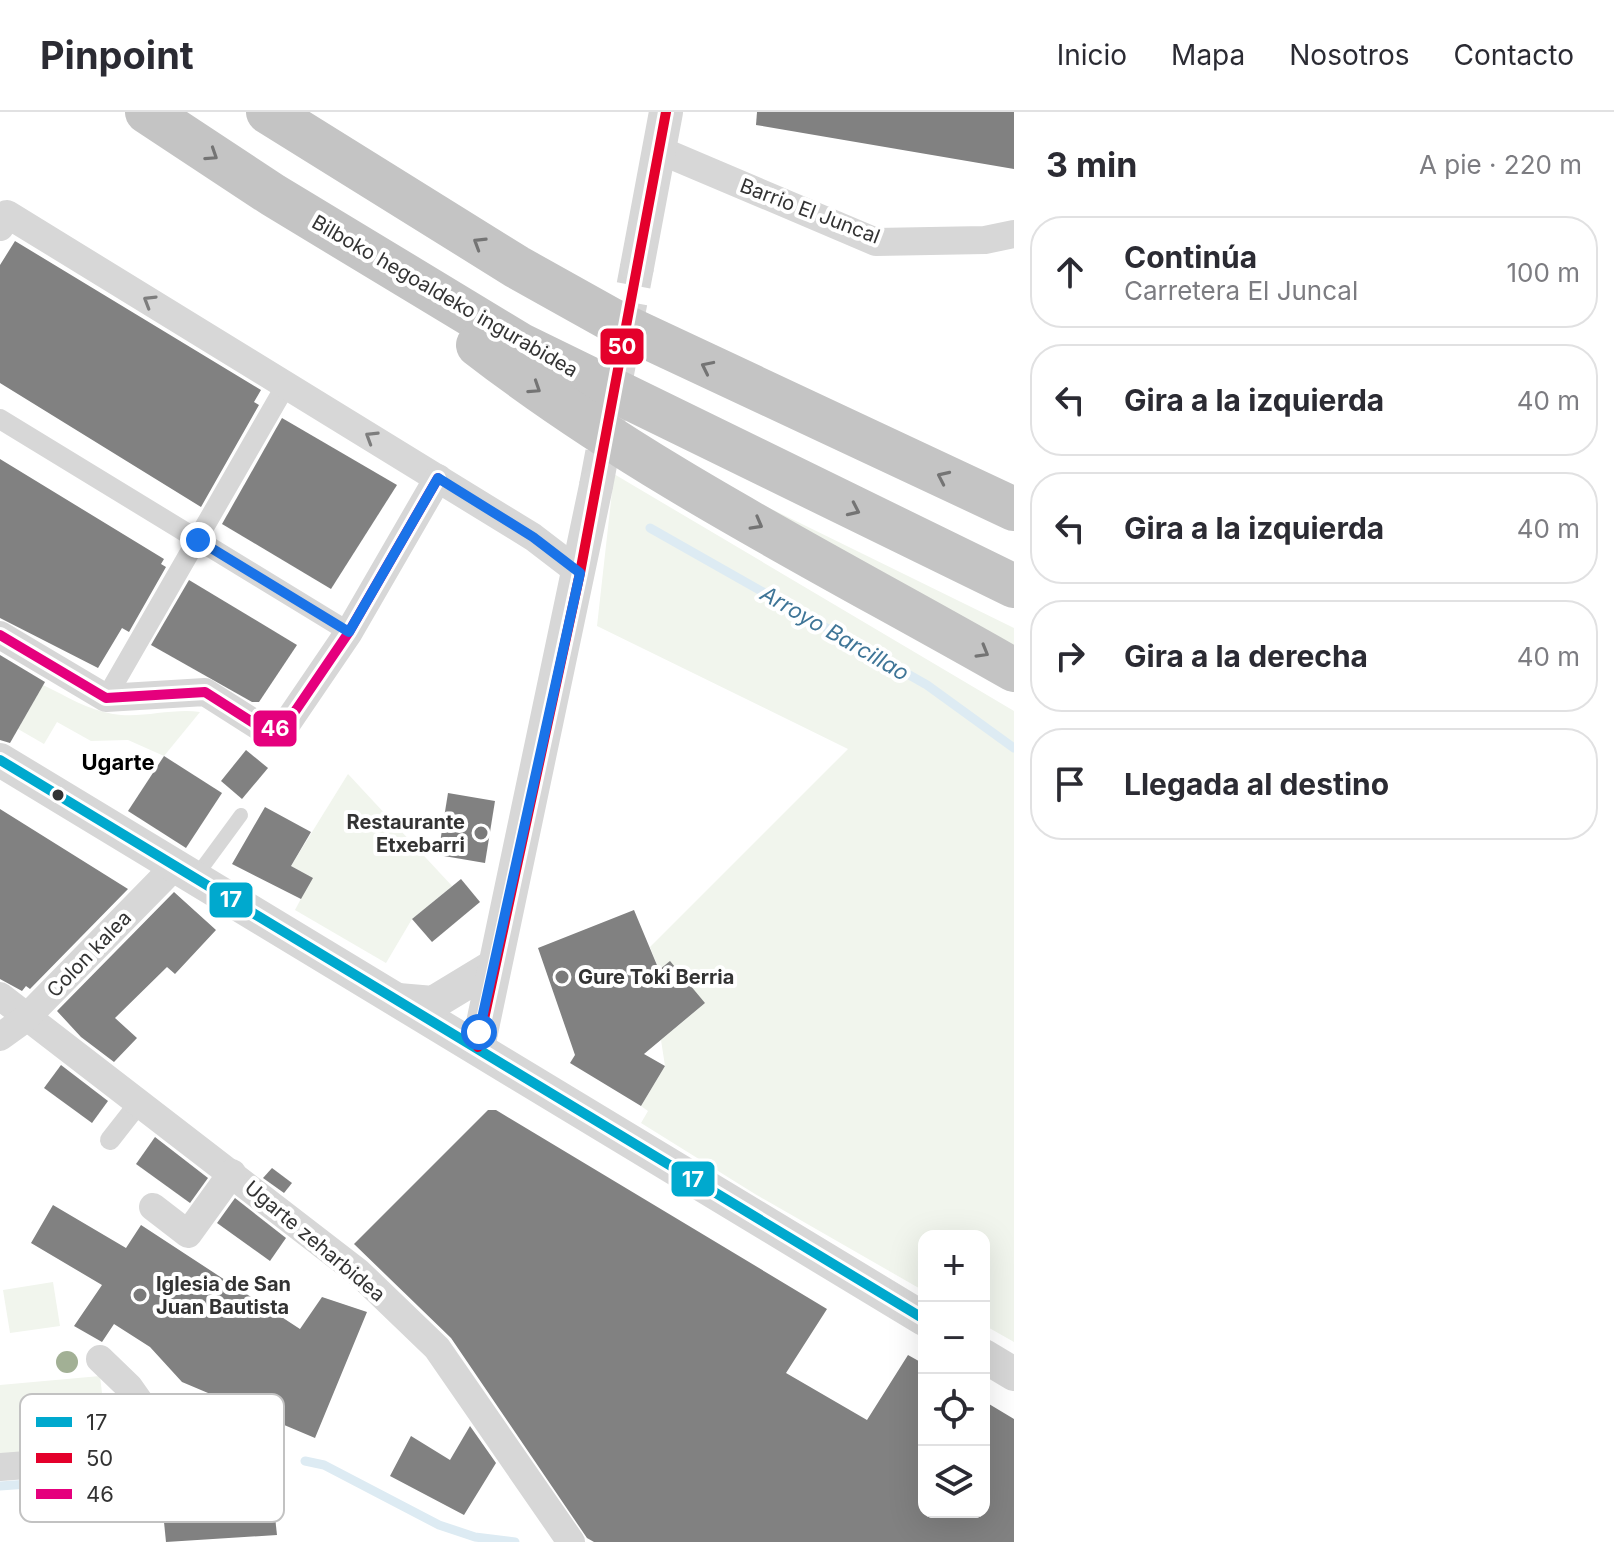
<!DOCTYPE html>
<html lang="es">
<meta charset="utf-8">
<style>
:root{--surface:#fff;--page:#f7f7f7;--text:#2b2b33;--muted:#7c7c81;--line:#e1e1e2}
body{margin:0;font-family:Inter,sans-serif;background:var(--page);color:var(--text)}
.controls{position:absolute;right:24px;bottom:24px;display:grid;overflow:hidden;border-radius:16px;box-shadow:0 8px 32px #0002}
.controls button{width:72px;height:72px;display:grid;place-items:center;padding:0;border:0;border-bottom:2px solid var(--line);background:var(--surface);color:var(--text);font:40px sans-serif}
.stop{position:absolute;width:24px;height:24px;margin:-18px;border:6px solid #1a73e8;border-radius:50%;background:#fff}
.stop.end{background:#1a73e8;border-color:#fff;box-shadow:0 2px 8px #0008}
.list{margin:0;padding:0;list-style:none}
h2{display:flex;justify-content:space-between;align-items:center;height:104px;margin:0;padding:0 32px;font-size:34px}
h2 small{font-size:26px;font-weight:400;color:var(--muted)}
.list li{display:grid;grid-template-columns:52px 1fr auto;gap:24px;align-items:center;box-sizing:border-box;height:112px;margin:0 16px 16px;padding:0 16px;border:2px solid var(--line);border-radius:32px}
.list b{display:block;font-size:30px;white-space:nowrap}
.list p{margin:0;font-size:26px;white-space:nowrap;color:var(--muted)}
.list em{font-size:26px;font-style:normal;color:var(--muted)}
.icon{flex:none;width:44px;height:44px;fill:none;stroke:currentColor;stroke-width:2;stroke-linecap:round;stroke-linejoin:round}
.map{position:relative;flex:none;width:1014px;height:1430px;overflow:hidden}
header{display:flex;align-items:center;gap:48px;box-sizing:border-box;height:112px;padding:0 40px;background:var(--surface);border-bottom:2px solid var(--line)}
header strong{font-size:38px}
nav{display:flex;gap:44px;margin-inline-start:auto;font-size:28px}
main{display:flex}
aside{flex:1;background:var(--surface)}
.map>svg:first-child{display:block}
</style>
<header>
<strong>Pinpoint</strong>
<nav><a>Inicio</a><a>Mapa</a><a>Nosotros</a><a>Contacto</a></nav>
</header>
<main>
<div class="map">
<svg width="1014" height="1430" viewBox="0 0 1014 1430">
<rect width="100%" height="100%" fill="#fff"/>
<g fill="#f1f5ed">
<path d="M614,362L1014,599V1230L984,1213V1124H924V1179L755,1082L641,1011L648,999L641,994L665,954L661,928L705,891L659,858L650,835L848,637L597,514Z"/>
<path d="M751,387L1014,516V544Z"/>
<path d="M43,573C66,584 88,598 113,602C141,607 171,596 200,600L164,644L128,628L91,629L57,610L44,632L18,617Z"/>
<path d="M348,662L452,774L412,807L386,851L295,798L312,766L291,754Z"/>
<path d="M53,1170L60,1214L10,1221L3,1178Z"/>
<path d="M100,1264L108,1332L0,1342V1273Z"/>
</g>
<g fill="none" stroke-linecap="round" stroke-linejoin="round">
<g stroke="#ddebf3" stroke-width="9">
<path d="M650,416L927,573L1014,636"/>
<path d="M305,1349L324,1353L439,1413L475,1425L515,1430"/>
<path d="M0,1374L155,1363"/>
</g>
</g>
<g fill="#818181">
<path d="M757,0H1014V57L756,13Z"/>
<path d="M15,129L261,278L254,290L259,293L201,395L0,271V153Z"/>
<path d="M282,306L397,373L331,477L222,412Z"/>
<path d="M0,347L164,447L161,452L166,455L129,520L122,516L98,556L0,506Z"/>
<path d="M189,468L297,533L259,590H252L151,533Z"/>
<path d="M0,543L45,570L10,631L0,628Z"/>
<path d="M246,638L268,656L242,687L221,669Z"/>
<path d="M164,644L222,681L186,736L128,699Z"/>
<path d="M448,681L495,689L485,751L438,743Z"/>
<path d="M265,695L311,720L291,754L313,766L301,787L232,752Z"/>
<path d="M0,697L128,777L30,877L26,874L22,879L0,867Z"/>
<path d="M461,767L480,790L432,830L412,807Z"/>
<path d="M174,780L216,818L175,862L167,855L115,906L137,926L114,950L81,925L57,899Z"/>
<path d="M634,798L659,858L670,849L705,891L644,942L665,954L641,994L570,951L575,943L538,836Z"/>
<path d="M61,953L108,989L92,1011L44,976Z"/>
<path d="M488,998H496L827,1197L786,1261L867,1308L908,1243L924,1252V1400H984V1289L1014,1307V1430H594L587,1426L451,1226L354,1132Z"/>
<path d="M155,1025L208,1066L190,1091L136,1052Z"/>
<path d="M272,1056L292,1071L284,1081L263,1066Z"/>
<path d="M235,1086L286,1126L270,1149L217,1111Z"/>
<path d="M53,1093L126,1136L141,1113L300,1217L322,1185L367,1200L315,1326L182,1270L150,1235L114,1212L102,1230L74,1214L102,1173L31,1131Z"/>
<path d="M470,1314L496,1351L464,1403L390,1364L411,1324L450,1348Z"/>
<path d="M271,1368L277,1423L166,1430L161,1380Z"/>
</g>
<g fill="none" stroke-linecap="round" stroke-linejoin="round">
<path stroke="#d6d6d6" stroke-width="34" stroke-dasharray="34 17" stroke-linecap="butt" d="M596,374L637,155"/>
<path stroke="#d7d7d7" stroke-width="14" d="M194,767L241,703"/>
<g stroke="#d7d7d7" stroke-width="20">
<path d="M0,307L349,520"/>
<path d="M106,586L286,273"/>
<path d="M110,1028L139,991"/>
</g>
<g stroke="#d7d7d7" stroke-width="28">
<path d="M659,38L876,130L985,128L1014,122"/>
<path d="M0,115L7,102L533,425L580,461"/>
<path d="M0,523L106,586L205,580L260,615L283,617L349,520L438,366"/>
<path d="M0,884L358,1160L437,1236L571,1430"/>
<path d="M0,925L25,907L174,755"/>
<path d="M153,1095L188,1122L232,1061"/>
<path d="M0,1355L157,1343L155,1312L129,1275L100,1247"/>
</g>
<g stroke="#d7d7d7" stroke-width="34">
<path d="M637,155L666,0"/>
<path d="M0,648L924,1207"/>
<path d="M398,888L433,891L494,854"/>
<path d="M478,935L596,374"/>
<path d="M984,1244L1014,1262"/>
</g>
<g stroke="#c4c4c4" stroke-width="44">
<path d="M147,0L273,83L521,233L1014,474"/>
<path d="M268,0L517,155L619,212L1014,397"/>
<path d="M478,233C643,361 834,455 1014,558"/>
</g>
<g stroke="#fff" stroke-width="16">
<path id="bus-1" d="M0,648L924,1207"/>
</g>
<g stroke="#fff" stroke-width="16">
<path id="bus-2" d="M478,935L580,461L666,0"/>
</g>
<g stroke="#fff" stroke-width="16">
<path id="bus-3" d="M0,523L106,586L205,580L260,615L283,617L349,520L438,366"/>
</g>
<use href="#bus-1" stroke="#00a9ce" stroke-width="10"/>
<use href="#bus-2" stroke="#e4002b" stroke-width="10"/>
<use href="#bus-3" stroke="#e5007d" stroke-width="10"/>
</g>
<circle fill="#a2b095" cx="67" cy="1250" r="11"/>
<defs><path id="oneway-chevron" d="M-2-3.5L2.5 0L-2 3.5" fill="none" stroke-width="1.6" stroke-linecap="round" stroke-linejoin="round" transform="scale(2)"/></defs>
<g stroke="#747474">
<use href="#oneway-chevron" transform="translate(212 43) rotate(33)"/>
<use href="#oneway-chevron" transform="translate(479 131) rotate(-148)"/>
<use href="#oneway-chevron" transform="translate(707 255) rotate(-154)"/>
<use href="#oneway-chevron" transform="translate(535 276) rotate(33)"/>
<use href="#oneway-chevron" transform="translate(943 365) rotate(-155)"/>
<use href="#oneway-chevron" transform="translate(854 398) rotate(25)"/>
<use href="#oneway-chevron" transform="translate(757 412) rotate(29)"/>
<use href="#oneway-chevron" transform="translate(983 540) rotate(30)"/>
</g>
<g stroke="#7d7d7d">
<use href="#oneway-chevron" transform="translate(149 189) rotate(-149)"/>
<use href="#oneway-chevron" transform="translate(371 325) rotate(-148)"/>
</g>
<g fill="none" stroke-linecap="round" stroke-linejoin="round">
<path stroke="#1a73e8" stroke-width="10" d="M198,428L349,520L438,366L533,425L580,461L479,920"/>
</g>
<circle fill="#333" stroke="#fff" stroke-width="3" cx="58" cy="683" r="7"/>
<g fill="#7a7a7a" stroke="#fff" stroke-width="3">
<circle cx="481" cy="721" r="8"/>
<circle cx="562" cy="865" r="8"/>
<circle cx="140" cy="1183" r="8"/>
</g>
<g text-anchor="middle" stroke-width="8" stroke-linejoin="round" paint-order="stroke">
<g font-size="20" fill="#333" stroke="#fff">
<text transform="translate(810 99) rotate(21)" y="7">Barrio El Juncal</text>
<text transform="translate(445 184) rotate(30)" y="7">Bilboko hegoaldeko ingurabidea</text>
<text transform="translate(89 842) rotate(-46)" y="7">Colon kalea</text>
<text transform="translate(315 1129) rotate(40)" y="7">Ugarte zeharbidea</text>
</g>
<g font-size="20" font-weight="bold" fill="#333" stroke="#fff" text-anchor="start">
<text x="465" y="717" text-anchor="end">Restaurante<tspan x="465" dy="23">Etxebarri</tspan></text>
<text x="578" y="872">Gure Toki Berria</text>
<text x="156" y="1179">Iglesia de San<tspan x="156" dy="23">Juan Bautista</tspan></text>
</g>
<g font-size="22" font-style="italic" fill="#3f7597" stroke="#fff">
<text transform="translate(835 521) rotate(30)" y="8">Arroyo Barcillao</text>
</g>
<g font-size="22" font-weight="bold" fill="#000" stroke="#fff">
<text x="118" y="658">Ugarte</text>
</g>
</g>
<rect x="20" y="1282" width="264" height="128" rx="12" fill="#fff" stroke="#c2c2c2" stroke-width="2"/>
<rect x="36" y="1305" width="36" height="10" fill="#00a9ce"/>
<rect x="36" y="1341" width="36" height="10" fill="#e4002b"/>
<rect x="36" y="1377" width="36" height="10" fill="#e5007d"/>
<g font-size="22" fill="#333">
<text x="86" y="1318">17</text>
<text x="86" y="1354">50</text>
<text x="86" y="1390">46</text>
</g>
<g stroke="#fff" stroke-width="3">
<rect x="599" y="215" width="46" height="39" rx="8" fill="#e4002b"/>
<rect x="252" y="597" width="46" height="39" rx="8" fill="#e5007d"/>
<rect x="208" y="769" width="46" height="38" rx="8" fill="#00a9ce"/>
<rect x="670" y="1048" width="46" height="38" rx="8" fill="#00a9ce"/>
</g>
<g font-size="22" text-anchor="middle" font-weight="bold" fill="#fff">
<text x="622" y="242">50</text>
<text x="275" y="624">46</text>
<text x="231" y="795">17</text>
<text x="693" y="1075">17</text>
</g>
</svg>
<div class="controls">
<button>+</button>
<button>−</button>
<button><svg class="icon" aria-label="locate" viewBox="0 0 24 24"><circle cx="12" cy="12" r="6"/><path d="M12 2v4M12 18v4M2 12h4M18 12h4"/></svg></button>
<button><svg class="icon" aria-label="layers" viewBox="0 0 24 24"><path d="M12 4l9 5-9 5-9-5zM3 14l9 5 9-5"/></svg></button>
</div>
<div class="stop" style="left:479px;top:920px"></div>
<div class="stop end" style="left:198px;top:428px"></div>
</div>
<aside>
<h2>3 min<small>A pie · 220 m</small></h2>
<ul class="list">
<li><svg class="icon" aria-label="ahead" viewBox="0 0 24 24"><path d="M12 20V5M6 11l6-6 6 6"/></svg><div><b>Continúa</b><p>Carretera El Juncal</p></div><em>100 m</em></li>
<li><svg class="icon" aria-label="left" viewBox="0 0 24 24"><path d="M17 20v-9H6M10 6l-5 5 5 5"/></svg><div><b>Gira a la izquierda</b></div><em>40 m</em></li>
<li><svg class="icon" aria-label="left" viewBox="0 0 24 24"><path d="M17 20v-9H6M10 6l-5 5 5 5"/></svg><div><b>Gira a la izquierda</b></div><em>40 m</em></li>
<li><svg class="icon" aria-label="right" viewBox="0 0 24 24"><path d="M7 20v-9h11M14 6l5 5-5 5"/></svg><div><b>Gira a la derecha</b></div><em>40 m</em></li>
<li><svg class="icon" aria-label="arrive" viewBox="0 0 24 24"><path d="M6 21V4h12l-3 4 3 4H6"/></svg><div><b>Llegada al destino</b></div></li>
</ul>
</aside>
</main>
